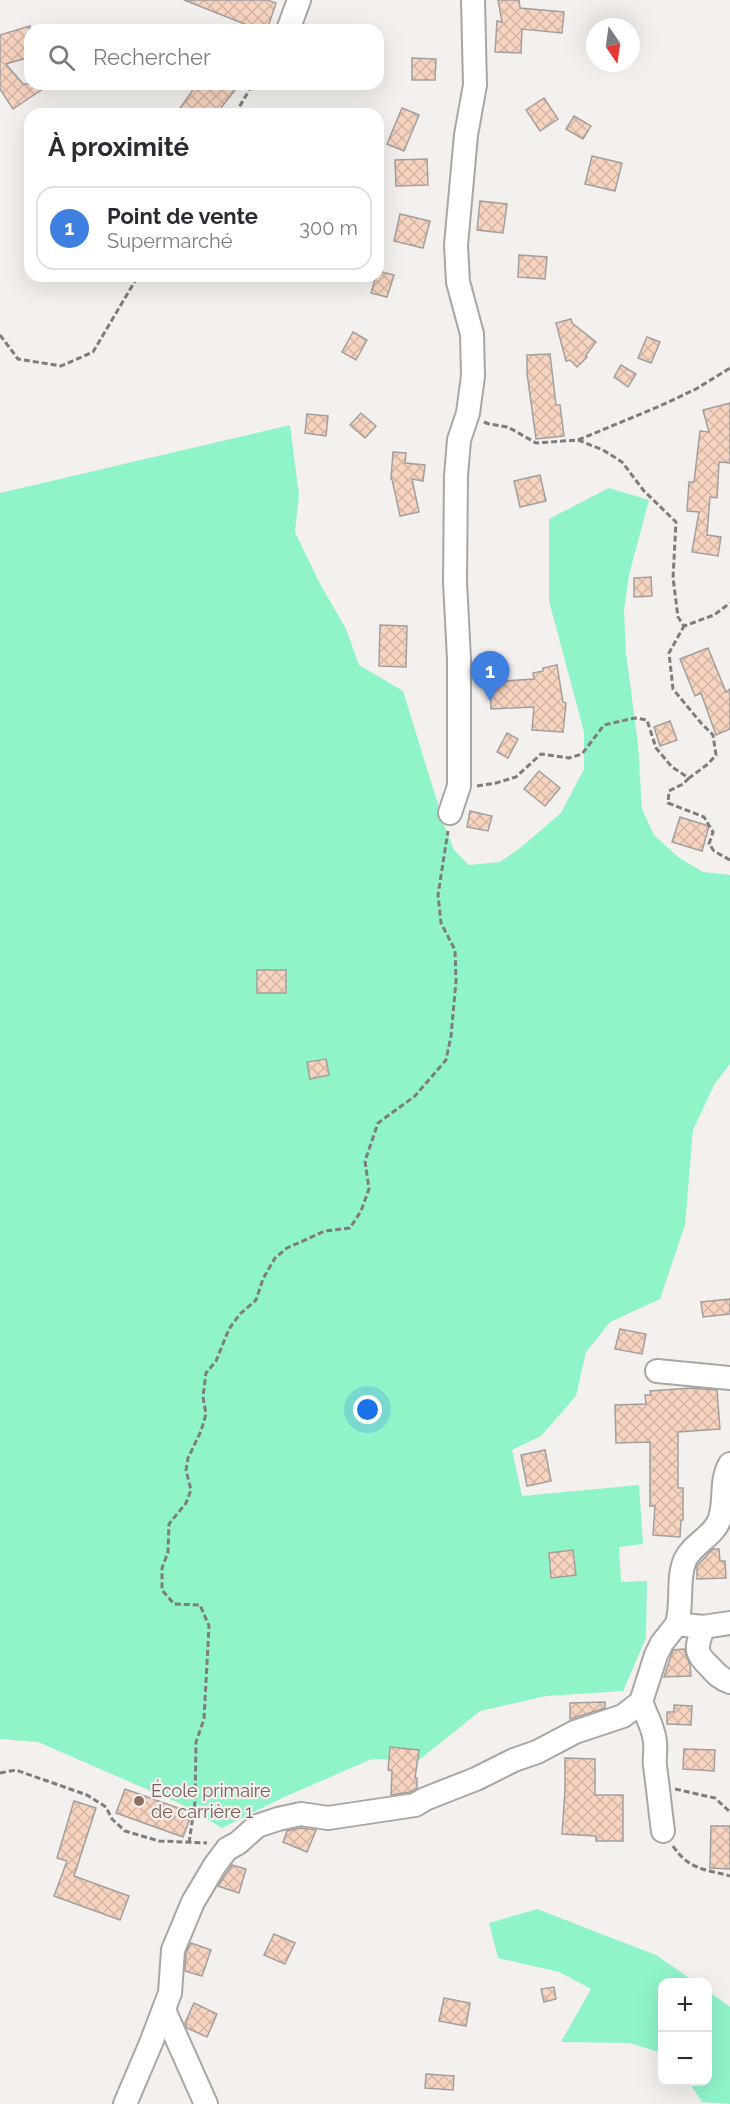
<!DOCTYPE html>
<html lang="fr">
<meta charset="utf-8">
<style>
:root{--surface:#fff;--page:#f7f7f7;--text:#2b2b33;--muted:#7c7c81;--line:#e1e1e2;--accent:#b45309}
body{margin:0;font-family:Raleway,sans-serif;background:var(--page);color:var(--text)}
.controls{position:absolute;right:18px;bottom:18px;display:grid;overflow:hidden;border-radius:12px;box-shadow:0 6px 24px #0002}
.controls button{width:54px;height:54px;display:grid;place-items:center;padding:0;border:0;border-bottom:2px solid var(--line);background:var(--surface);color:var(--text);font:30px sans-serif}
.compass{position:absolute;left:586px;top:18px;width:54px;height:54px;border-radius:50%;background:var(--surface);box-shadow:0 6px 24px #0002;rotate:167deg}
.you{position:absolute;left:368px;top:1410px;width:21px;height:21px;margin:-15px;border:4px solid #fff;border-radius:50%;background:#1a73e8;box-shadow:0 0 0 9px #1a73e833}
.badge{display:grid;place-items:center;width:39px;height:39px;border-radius:50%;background:var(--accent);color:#fff;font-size:20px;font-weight:700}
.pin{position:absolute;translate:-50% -50px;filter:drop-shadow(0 2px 3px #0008)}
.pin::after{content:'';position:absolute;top:32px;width:21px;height:18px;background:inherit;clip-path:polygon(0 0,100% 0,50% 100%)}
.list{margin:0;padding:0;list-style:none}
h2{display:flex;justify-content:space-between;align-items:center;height:78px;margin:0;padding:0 24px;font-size:26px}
h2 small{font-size:20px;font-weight:400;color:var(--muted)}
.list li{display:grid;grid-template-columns:39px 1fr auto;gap:18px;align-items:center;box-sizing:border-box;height:84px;margin:0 12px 12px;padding:0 12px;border:2px solid var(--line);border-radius:18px}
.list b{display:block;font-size:22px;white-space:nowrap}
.list p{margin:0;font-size:20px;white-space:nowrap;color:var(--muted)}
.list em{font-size:20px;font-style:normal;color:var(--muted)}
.icon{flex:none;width:33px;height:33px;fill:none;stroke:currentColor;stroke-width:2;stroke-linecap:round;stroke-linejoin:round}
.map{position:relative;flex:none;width:730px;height:2104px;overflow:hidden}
.search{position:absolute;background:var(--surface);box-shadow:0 6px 24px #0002;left:24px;top:24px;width:360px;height:66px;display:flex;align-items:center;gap:15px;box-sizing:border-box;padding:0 21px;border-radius:18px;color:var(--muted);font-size:22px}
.panel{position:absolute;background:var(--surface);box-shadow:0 6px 24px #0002;left:24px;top:108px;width:360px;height:174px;border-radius:18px}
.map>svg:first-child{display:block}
</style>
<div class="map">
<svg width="730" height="2104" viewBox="0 0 730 2104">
<defs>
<pattern id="building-cross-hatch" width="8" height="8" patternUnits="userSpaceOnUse" patternTransform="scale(1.5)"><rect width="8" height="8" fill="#f7d4c0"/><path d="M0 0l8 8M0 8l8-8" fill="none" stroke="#d3b5a4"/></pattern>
</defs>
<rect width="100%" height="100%" fill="#f3f0ed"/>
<g fill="#90f4c9">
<path d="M290,425L299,495L295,532L319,582L346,629L359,665L403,691L445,827L454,850L469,865L500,862L519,849L561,813L584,769V732L549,601V519L609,488L649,500L629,575L624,611L626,653L638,744L642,809L654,835L678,857L703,872L730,875V1064L714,1085L693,1130L685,1225L660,1299L610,1322L586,1352L576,1396L541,1436L512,1450L522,1496L639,1485L643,1544L619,1547L621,1582L647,1581L646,1638L623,1691L546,1696L480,1711L419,1760L372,1759L282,1798L222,1828L183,1805L38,1742L0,1739V493Z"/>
<path d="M537,1909L656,1955L695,1982H662V2053L630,2043L561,2042L591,1989L559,1972L498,1958L489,1923Z"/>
<path d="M708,1991L730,2007V2104L702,2102L689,2082H708Z"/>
</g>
<g fill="url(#building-cross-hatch)" stroke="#a39f9d" stroke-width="1.5">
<path d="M184,0H267L276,3L267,30H255V28Z"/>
<path d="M498,0H519L520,8L564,12L562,33L522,29L521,53L495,52L497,21L502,22Z"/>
<path d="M30,26V57L6,64L23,84H50L13,109L0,89V35Z"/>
<path d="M412,58L436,59L435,80H412Z"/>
<path d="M197,84H240L216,114H176Z"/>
<path d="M544,98L558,119L540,131L526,110Z"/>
<path d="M402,108L419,115L404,151L387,144Z"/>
<path d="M574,116L591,126L583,139L566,129Z"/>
<path d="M592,156L622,163L615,191L585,184Z"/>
<path d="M427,159L428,185L396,186L395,160Z"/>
<path d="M480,201L507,204L503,233L477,230Z"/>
<path d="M400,214L430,221L423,248L394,241Z"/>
<path d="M519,255L547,257L545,279L518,277Z"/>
<path d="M378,271L394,275L387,297L371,293L376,276H378Z"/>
<path d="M571,319L572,323L596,342L586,355L587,357L577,367L570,360L566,361L556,323Z"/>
<path d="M353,332L367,340L356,360L342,352Z"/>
<path d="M647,337L660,342L651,363L638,358Z"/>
<path d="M550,354L556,405H560L564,436L536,439L527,373V355Z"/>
<path d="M621,365L636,374L628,387L614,377Z"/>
<path d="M730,403V463L719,462L717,498L710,497L707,535L721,537L718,556L692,552L699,512L687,511L689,482H694L700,431L709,432L703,410Z"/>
<path d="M361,413L376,426L365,438L350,425Z"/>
<path d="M307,414L328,416L326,436L305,433Z"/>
<path d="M393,452L406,453L405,463L425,465L423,481L412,479L419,512L400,516L392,479H391Z"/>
<path d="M540,475L546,501L520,507L514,481Z"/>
<path d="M651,577L652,596L634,597V578Z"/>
<path d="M380,625L407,626L406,667L379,666Z"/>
<path d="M708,648L726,692L730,689V729L716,735L701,693L695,696L680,659Z"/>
<path d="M557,665L563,702L566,703L563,732L532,730L534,707L491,709L490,682L534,679L533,673L543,671V668Z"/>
<path d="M670,721L677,740L660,746L654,727Z"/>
<path d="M507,733L518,739L508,758L497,752Z"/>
<path d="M539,771L560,788L545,806L524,789Z"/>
<path d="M470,811L492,816L488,831L467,827Z"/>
<path d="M680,817L709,826L702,851L672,842Z"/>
<rect x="257" y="970" width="29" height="23"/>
<path d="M326,1059L329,1075L310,1079L307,1062Z"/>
<path d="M730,1299V1314L703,1317L701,1302Z"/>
<path d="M620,1329L646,1334L642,1354L615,1349Z"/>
<path d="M691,1388L717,1390L720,1429L678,1432V1488H683V1520H681L680,1537L653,1535L655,1506H650V1442L616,1443L615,1405L646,1404L645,1395H651L650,1391Z"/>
<path d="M545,1450L551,1481L527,1486L521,1455Z"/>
<path d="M713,1549H719L720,1561H725L726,1578L697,1579V1566Z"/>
<path d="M573,1550L576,1575L551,1578L549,1553Z"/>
<path d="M684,1649L690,1665L691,1676L664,1677L673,1650Z"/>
<path d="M605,1702V1708L570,1719V1703Z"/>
<path d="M674,1705L692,1706L691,1725L667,1724V1712H674Z"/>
<path d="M390,1747L419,1750L415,1778H417V1788L410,1792L391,1795L392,1771L388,1770Z"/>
<path d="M684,1749L715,1750L714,1771L683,1769Z"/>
<path d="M565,1758L595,1759V1795H623V1841H596V1836L562,1834L565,1791Z"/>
<path d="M125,1789L192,1813L183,1837L116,1813Z"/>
<path d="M74,1801L96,1808L74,1876L129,1896L120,1920L54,1896L67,1861L57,1858Z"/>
<path d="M711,1826H730V1869L710,1868Z"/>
<path d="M301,1828L316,1830L307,1852L283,1842L287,1831Z"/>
<path d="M232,1865L246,1869L239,1893L218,1886Z"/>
<path d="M274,1934L295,1943L285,1964L264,1955Z"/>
<path d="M191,1943L211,1950L202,1976L185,1971L186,1953Z"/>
<path d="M554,1987L556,1999L544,2002L541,1989Z"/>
<path d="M444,1998L470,2003L466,2026L439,2021Z"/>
<path d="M194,2003L217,2014L207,2037L187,2028L185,2023Z"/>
<path d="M426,2074L454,2076L453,2090L425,2088Z"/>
</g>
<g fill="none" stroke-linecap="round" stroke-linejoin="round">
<g stroke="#a9a6a3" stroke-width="26">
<g id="minor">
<path d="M288,30L299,0"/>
<path d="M450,813L459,786V659L455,582L456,476L459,440L468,413L473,376L472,334L458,282L456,245L466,135L475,85L473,0"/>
<path d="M657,1371L730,1378"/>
<path d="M677,1624C683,1604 677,1578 685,1560C693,1543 715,1536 720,1518C726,1499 720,1481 730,1464"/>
<path d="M703,1627C697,1648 693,1651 710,1667C716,1674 721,1679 730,1682"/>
<path d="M641,1702C646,1715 654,1728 655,1742C656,1750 654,1758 655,1766C658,1787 660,1809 663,1831"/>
<path d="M164,2010L206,2104"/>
<path d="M125,2104L151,2043L170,1993L173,1950L193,1902L215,1865L227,1849L238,1843L257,1826L278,1819L301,1814L328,1818L415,1805L425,1799L476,1779L514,1760L537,1752L575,1732L623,1716L641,1702L656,1655L662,1643L677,1624L703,1627L730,1623"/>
</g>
</g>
<g stroke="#7f7d7b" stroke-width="3" stroke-dasharray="6 3" stroke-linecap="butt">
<path d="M235,114L253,84"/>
<path d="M0,335L18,359L61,366L93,352L138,276"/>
<path d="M484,422L489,424L508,427L536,443L578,440L660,406L696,389L730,368"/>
<path d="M578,440L603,450L622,462L644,491L676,522L673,578L678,617L684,626L714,615L730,603"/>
<path d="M689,778L683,784L669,791L668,803L704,817L713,832L709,844L714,851L730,860"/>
<path d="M477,786L496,783L516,777L541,754L569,758L582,754L604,725L635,718L647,720L656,748L672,767L689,778L708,764L716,755L713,735L701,723L673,689L669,653L684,626"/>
<path d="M0,1773L16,1770L87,1795L106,1807L112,1819L125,1831L159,1841L207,1843"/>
<path d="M675,1789L715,1798L730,1812"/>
<path d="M189,1843L195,1802L196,1742L204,1719L209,1626L200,1605L174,1604L162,1590V1568L168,1552L169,1524L186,1503L191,1490L186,1470L188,1458L201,1431L206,1414L203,1397L206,1373L216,1361L229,1329L240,1314L256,1300L263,1279L275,1258L287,1248L325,1231L350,1228L361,1211L369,1189L365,1161L378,1123L415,1096L446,1060L451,1036L456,981L455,950L441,923L438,895L448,831"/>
<path d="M673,1846C689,1870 705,1869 730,1876"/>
</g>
<use href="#minor" stroke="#fff" stroke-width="22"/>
</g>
<circle fill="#8d6e63" stroke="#f3f0ed" stroke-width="2" cx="139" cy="1801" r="6"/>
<g text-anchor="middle" stroke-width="4.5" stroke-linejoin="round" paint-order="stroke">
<g font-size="18" fill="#785e54" stroke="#f3f0ed" text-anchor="start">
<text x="151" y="1797">École primaire<tspan x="151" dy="21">de carrière 1</tspan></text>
</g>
</g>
</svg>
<div class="controls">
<button>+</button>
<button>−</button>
</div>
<svg class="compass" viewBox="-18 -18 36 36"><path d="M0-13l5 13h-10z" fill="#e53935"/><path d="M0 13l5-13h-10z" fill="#7c7c81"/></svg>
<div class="you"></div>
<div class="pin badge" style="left:490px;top:701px;background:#3f7fe0">1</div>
<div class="search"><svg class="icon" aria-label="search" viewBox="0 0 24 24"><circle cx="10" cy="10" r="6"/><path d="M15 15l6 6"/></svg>Rechercher</div>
<section class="panel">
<h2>À proximité<small></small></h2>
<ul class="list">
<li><span class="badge" style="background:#3f7fe0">1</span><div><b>Point de vente</b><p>Supermarché</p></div><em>300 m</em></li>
</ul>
</section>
</div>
